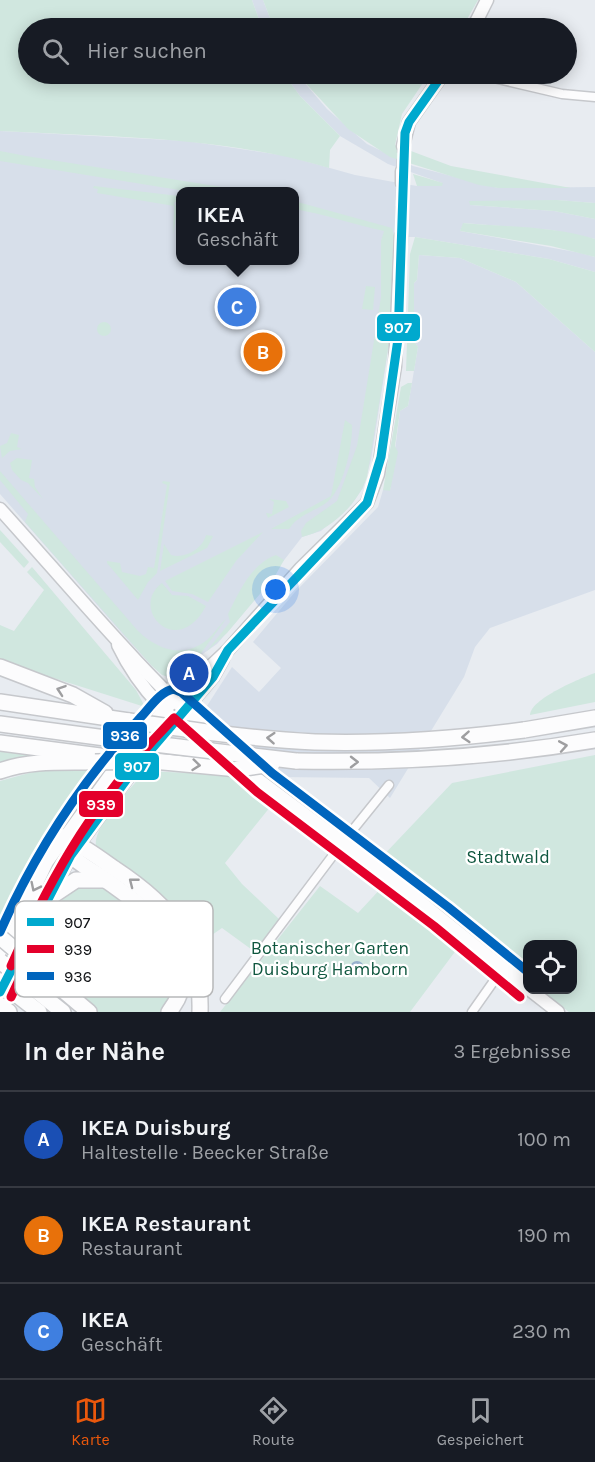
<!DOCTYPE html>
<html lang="de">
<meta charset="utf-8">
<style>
:root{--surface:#171b24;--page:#20242c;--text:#f1f3f6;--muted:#9ea1a6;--line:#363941;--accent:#ea580c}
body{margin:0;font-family:Karla,sans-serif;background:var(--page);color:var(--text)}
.controls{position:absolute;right:18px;bottom:18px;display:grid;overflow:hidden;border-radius:12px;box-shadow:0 3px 15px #0003}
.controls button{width:54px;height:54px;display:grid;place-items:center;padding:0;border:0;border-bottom:2px solid var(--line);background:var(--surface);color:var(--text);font:30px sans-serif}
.you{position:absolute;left:276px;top:590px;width:21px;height:21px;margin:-15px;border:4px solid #fff;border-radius:50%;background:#1a73e8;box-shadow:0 0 0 9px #1a73e833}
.badge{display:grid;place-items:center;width:39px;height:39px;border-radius:50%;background:var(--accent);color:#fff;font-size:20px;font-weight:700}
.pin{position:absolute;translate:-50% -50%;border:3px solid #fff;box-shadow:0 2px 6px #0006}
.popup{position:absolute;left:176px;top:187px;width:123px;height:78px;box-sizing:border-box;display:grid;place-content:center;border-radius:12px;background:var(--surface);filter:drop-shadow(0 2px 4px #0005);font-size:20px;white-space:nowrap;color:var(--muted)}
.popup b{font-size:22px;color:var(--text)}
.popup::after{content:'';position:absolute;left:50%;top:100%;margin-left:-12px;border:12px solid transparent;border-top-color:var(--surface)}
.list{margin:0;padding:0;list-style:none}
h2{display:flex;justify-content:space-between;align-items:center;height:78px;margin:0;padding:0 24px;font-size:26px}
h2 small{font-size:20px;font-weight:400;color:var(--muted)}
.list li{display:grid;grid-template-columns:39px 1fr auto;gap:18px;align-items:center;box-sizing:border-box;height:96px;padding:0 24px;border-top:2px solid var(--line)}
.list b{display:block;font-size:22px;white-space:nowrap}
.list p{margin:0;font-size:20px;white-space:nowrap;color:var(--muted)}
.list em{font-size:20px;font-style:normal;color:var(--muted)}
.icon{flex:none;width:33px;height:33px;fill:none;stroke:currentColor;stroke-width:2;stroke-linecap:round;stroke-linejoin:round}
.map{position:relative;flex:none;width:595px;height:1012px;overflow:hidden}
.search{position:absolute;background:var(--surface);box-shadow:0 3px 15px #0003;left:18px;right:18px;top:18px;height:66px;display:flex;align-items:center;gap:15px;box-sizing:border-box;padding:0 21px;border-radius:33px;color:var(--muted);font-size:22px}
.sheet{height:366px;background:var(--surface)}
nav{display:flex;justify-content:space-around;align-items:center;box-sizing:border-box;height:84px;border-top:2px solid var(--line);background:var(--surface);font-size:16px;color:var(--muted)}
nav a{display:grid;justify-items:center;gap:3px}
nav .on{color:var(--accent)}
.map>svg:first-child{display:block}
</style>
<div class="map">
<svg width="595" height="1012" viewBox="0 0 595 1012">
<rect width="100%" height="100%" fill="#e8ecf1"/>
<g fill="#d7dfea" fill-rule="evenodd">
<path d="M252,0H263L274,28H262Z"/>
<path d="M284,74H297L327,109L367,144L413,166L498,188L595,187V203L557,200L470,205L554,211L595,219V239L552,230L464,223L460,231L581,253L595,257V272L549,259L415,237H394L390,337L371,460L363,488L351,505L321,531L302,537L278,568L275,576L217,644L194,660L176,677L168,678L151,665L127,639L0,494V131L187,141L287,156L355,175L399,183L417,186L442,183L388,164L340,136L300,96ZM180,192H294V260H180Z"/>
<path d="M419,255L460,258L516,282L595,352V590L490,628L475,647L464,677L390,798L369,778L278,777L209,719L205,709L232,667L259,692L281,668L253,642L295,592L378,507L383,490H390L400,411L408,406L418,347L414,341V283L417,280Z"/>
</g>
<g fill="#d0e7df">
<path d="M0,0H252L262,28H28V74H284L300,96L340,136L330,150L329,168C222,136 110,137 0,131Z"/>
<path d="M263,0H478L462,28H274Z"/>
<path d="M297,74H429L402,114L395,145L451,166L571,188H498L479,185L390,157L348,129Z"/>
<path d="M0,151L26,156L247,191H185L0,161Z"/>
<path d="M413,174L443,183L442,186H417Z"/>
<path d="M94,186L179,196L178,202H175L174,205L178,206L173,234L174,206L97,193L98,189L93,188Z"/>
<path d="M557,200L595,203V219L554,211L470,205L469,201Z"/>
<path d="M294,201L392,228L394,236L390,337L367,477C357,505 331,530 302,537L301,531L306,523L337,501L357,446L381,297V241L384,231C355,225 325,214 294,209Z"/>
<path d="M463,223C507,227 553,226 595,239V257L551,246L460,231Z"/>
<path d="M415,237L549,259L595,272V352L516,282L460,258L419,255L417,280L414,283V341L418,347L414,371H406L410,254Z"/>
<path d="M366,286L375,287L373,310L362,309Z"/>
<circle cx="104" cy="329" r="7"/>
<path d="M408,383H412L408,406L400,411L395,446L398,452L390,491L383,490L401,387Z"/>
<path d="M345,420L352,425C353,445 343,491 326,503C313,512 298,515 289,529H271L331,496Z"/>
<path d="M11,433L19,435L17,447L22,449L10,451L2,458L0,446L7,443Z"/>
<path d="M17,458L32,460L29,478L34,479L35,487L43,499L28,483L21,480L12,470L10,463Z"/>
<path d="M0,471L138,631C158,650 183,659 207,640C214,634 220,624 226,619L199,656L173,678L162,675L151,665L25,522L28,514L0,480Z"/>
<path d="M163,481L170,482L157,573L148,582L138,600L107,563V561L120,563L122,572L140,576L146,574L148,567L154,568L167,485L162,483Z"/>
<path d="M269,499L286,501L289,507L268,518L266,513L272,514L274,502Z"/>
<path d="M0,530L29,562L24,568L0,542Z"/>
<path d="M263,532L236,561L208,602L192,594L172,591L165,581Z"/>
<path d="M206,535L213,536L207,548L160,571L164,544L171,555C184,559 203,549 206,535Z"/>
<path d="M276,555L284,560L275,576L227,633L206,652L230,622L228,614C239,592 251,564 276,555Z"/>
<path d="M32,567L136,690L145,707L0,661V625L14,631L44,590L27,572Z"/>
<path d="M162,583L172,595L188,596L206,606C177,661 128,608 162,583Z"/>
<path d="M595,673V702L530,715C530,699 581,678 595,673Z"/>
<path d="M0,751L57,755L0,765Z"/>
<path d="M595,755V1012H569L540,990H572V944H528L527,979L378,861L452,783Z"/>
<path d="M40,770H95L46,841L3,932L0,929V781Z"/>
<path d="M145,771L234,775L275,801L225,863L242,884L280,920L255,952L222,928L196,946L96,847C92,826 132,788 145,771Z"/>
<path d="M60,854L65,857L18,945L13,941Z"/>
<path d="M99,883L148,917L175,959L179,976L165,1012H98L28,953L65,896L79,887Z"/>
<path d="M384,885L460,945L410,1012H220L320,886L358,913Z"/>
</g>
<circle fill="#96b0cc" cx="357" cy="968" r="7"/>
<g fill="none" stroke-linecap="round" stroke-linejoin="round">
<g stroke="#c8cbd0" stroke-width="12" stroke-dasharray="12 6" stroke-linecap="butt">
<path d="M402,171L403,146"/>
<path d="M401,236L402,183"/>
</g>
<g stroke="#c6c8cc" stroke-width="11">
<g id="street">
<path d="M477,74L562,94L595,97"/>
<path d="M225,999L343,842L389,785"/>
<path d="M472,1012L503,968"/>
</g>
</g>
<g stroke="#c6c8cc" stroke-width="15">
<g id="secondary">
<path d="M473,28L487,0"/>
<path d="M403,146L409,122L443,74"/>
<path d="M402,183V171"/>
<path d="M0,509C75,592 145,678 230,752"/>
<path d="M118,645C140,691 173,723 215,750"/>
<path d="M240,766L388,876L528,988"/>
<path d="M0,961L47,862L113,771L163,711L228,650L301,568L367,503L378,474L395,366L401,236"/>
<path d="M530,990L558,1012"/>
<path d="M0,992L71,855L132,772L213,677L223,659"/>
</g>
</g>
<g stroke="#c6c8cc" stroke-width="18">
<g id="highway">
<path d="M0,667L73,695L105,713"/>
<path d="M0,702L129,721"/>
<path d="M0,724L113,739"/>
<path d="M524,730L595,718"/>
<path d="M0,743L100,756"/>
<path d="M153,761L238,769"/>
<path d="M296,761C397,763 496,757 595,740"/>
<path d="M0,771C28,761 56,762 86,762"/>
<path d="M63,837C82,845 98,857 115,869C171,906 202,942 200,1012"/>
<path d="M63,837C65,842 67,850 70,854C77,863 91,870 100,876C143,906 214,954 169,1012"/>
<path d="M46,900L76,880H105"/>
<path d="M26,959L89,1012"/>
<path d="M18,976L63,1012"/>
<path d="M12,991L39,1012"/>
<path d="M0,1005L9,1012"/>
</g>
</g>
<use href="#street" stroke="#fcfcfd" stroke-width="8"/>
<use href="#secondary" stroke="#fcfcfd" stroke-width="12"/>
<use href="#highway" stroke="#fcfcfd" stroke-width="15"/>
<g stroke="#c6c8cc" stroke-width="18" stroke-linecap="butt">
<g id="highway-bridge">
<path d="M129,721C190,730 252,739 315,742C384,744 455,739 524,730"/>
<path d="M113,739L296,761"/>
<path d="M95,762L153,761"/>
<path d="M238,769L272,764"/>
<path d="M0,937L26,959"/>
<path d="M0,961L18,976"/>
<path d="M0,981L12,991"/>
</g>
</g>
<use href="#highway-bridge" stroke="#fcfcfd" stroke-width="15"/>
<g stroke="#fff" stroke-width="14">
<path id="bus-1" d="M0,992L71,855L132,772L213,677L228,650L367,503L381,457L398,339L405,133L409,122L443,74"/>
</g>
<g stroke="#fff" stroke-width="14">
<g id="bus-2">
<path d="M11,966C55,867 98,796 174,718L257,792L434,926L520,997"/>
<path d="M11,997L35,946"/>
</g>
</g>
<g stroke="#fff" stroke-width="14">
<path id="bus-3" d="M0,932C35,852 81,782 140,718C149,709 160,691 174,689L181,692L272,773L448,907L528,972"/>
</g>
<use href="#bus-1" stroke="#00a9ce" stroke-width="9"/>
<use href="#bus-2" stroke="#e4002b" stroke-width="9"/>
<use href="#bus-3" stroke="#0065bd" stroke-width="9"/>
</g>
<defs><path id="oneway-chevron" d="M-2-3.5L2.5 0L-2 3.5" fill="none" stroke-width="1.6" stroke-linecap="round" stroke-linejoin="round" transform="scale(1.5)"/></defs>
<g stroke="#9e9ea0">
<use href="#oneway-chevron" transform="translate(61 690) rotate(-161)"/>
<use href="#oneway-chevron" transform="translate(466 737) rotate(176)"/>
<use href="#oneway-chevron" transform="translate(271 738) rotate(-176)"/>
<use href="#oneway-chevron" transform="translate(563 746) rotate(-10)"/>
<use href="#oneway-chevron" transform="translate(354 762)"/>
<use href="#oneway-chevron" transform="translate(196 765) rotate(6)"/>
<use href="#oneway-chevron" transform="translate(133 882) rotate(-142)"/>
<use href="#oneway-chevron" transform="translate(35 887) rotate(116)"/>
</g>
<g text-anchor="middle" stroke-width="4.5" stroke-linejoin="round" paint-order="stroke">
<g font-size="18" fill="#0e563e" stroke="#fff">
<text x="508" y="863">Stadtwald</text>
<text x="330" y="954">Botanischer Garten<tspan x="330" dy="21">Duisburg Hamborn</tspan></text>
</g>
</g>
<rect x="15" y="901" width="198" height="96" rx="9" fill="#fff" stroke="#b7b8b9" stroke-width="1.5"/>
<rect x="27" y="918" width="27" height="8" fill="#00a9ce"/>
<rect x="27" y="945" width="27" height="8" fill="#e4002b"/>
<rect x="27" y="972" width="27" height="8" fill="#0065bd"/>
<g font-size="16" fill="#101215">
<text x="64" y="928">907</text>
<text x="64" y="955">939</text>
<text x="64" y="982">936</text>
</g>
<g stroke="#fff" stroke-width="2">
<rect x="376" y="313" width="45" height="29" rx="6" fill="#00a9ce"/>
<rect x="102" y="721" width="46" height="29" rx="6" fill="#0065bd"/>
<rect x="114" y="752" width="46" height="29" rx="6" fill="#00a9ce"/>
<rect x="78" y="790" width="46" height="28" rx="6" fill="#e4002b"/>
</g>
<g font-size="16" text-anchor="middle" font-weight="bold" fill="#fff">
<text x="398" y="333">907</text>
<text x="125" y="741">936</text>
<text x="137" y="772">907</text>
<text x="101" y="810">939</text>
</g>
</svg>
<div class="controls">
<button><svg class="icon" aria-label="locate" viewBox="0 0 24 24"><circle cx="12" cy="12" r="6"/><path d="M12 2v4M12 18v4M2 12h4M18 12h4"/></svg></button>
</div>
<div class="you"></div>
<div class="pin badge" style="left:189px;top:673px;background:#1a4fb4">A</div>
<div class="pin badge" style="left:263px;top:352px;background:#e8710a">B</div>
<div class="pin badge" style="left:237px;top:307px;background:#3f7fe0">C</div>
<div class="popup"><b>IKEA</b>Geschäft</div>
<div class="search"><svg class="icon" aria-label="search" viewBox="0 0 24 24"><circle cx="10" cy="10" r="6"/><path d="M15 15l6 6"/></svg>Hier suchen</div>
</div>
<section class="sheet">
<h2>In der Nähe<small>3 Ergebnisse</small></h2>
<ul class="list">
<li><span class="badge" style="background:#1a4fb4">A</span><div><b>IKEA Duisburg</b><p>Haltestelle · Beecker Straße</p></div><em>100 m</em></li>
<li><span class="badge" style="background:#e8710a">B</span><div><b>IKEA Restaurant</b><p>Restaurant</p></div><em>190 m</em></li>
<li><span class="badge" style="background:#3f7fe0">C</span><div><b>IKEA</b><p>Geschäft</p></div><em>230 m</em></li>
</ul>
</section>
<nav>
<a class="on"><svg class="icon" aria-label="map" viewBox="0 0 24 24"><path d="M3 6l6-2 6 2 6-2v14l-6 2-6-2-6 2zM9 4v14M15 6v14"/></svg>Karte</a>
<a><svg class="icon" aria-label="directions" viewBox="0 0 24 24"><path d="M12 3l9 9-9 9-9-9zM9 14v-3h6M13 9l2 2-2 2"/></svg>Route</a>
<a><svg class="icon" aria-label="saved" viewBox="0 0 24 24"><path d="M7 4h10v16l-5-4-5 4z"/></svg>Gespeichert</a>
</nav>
